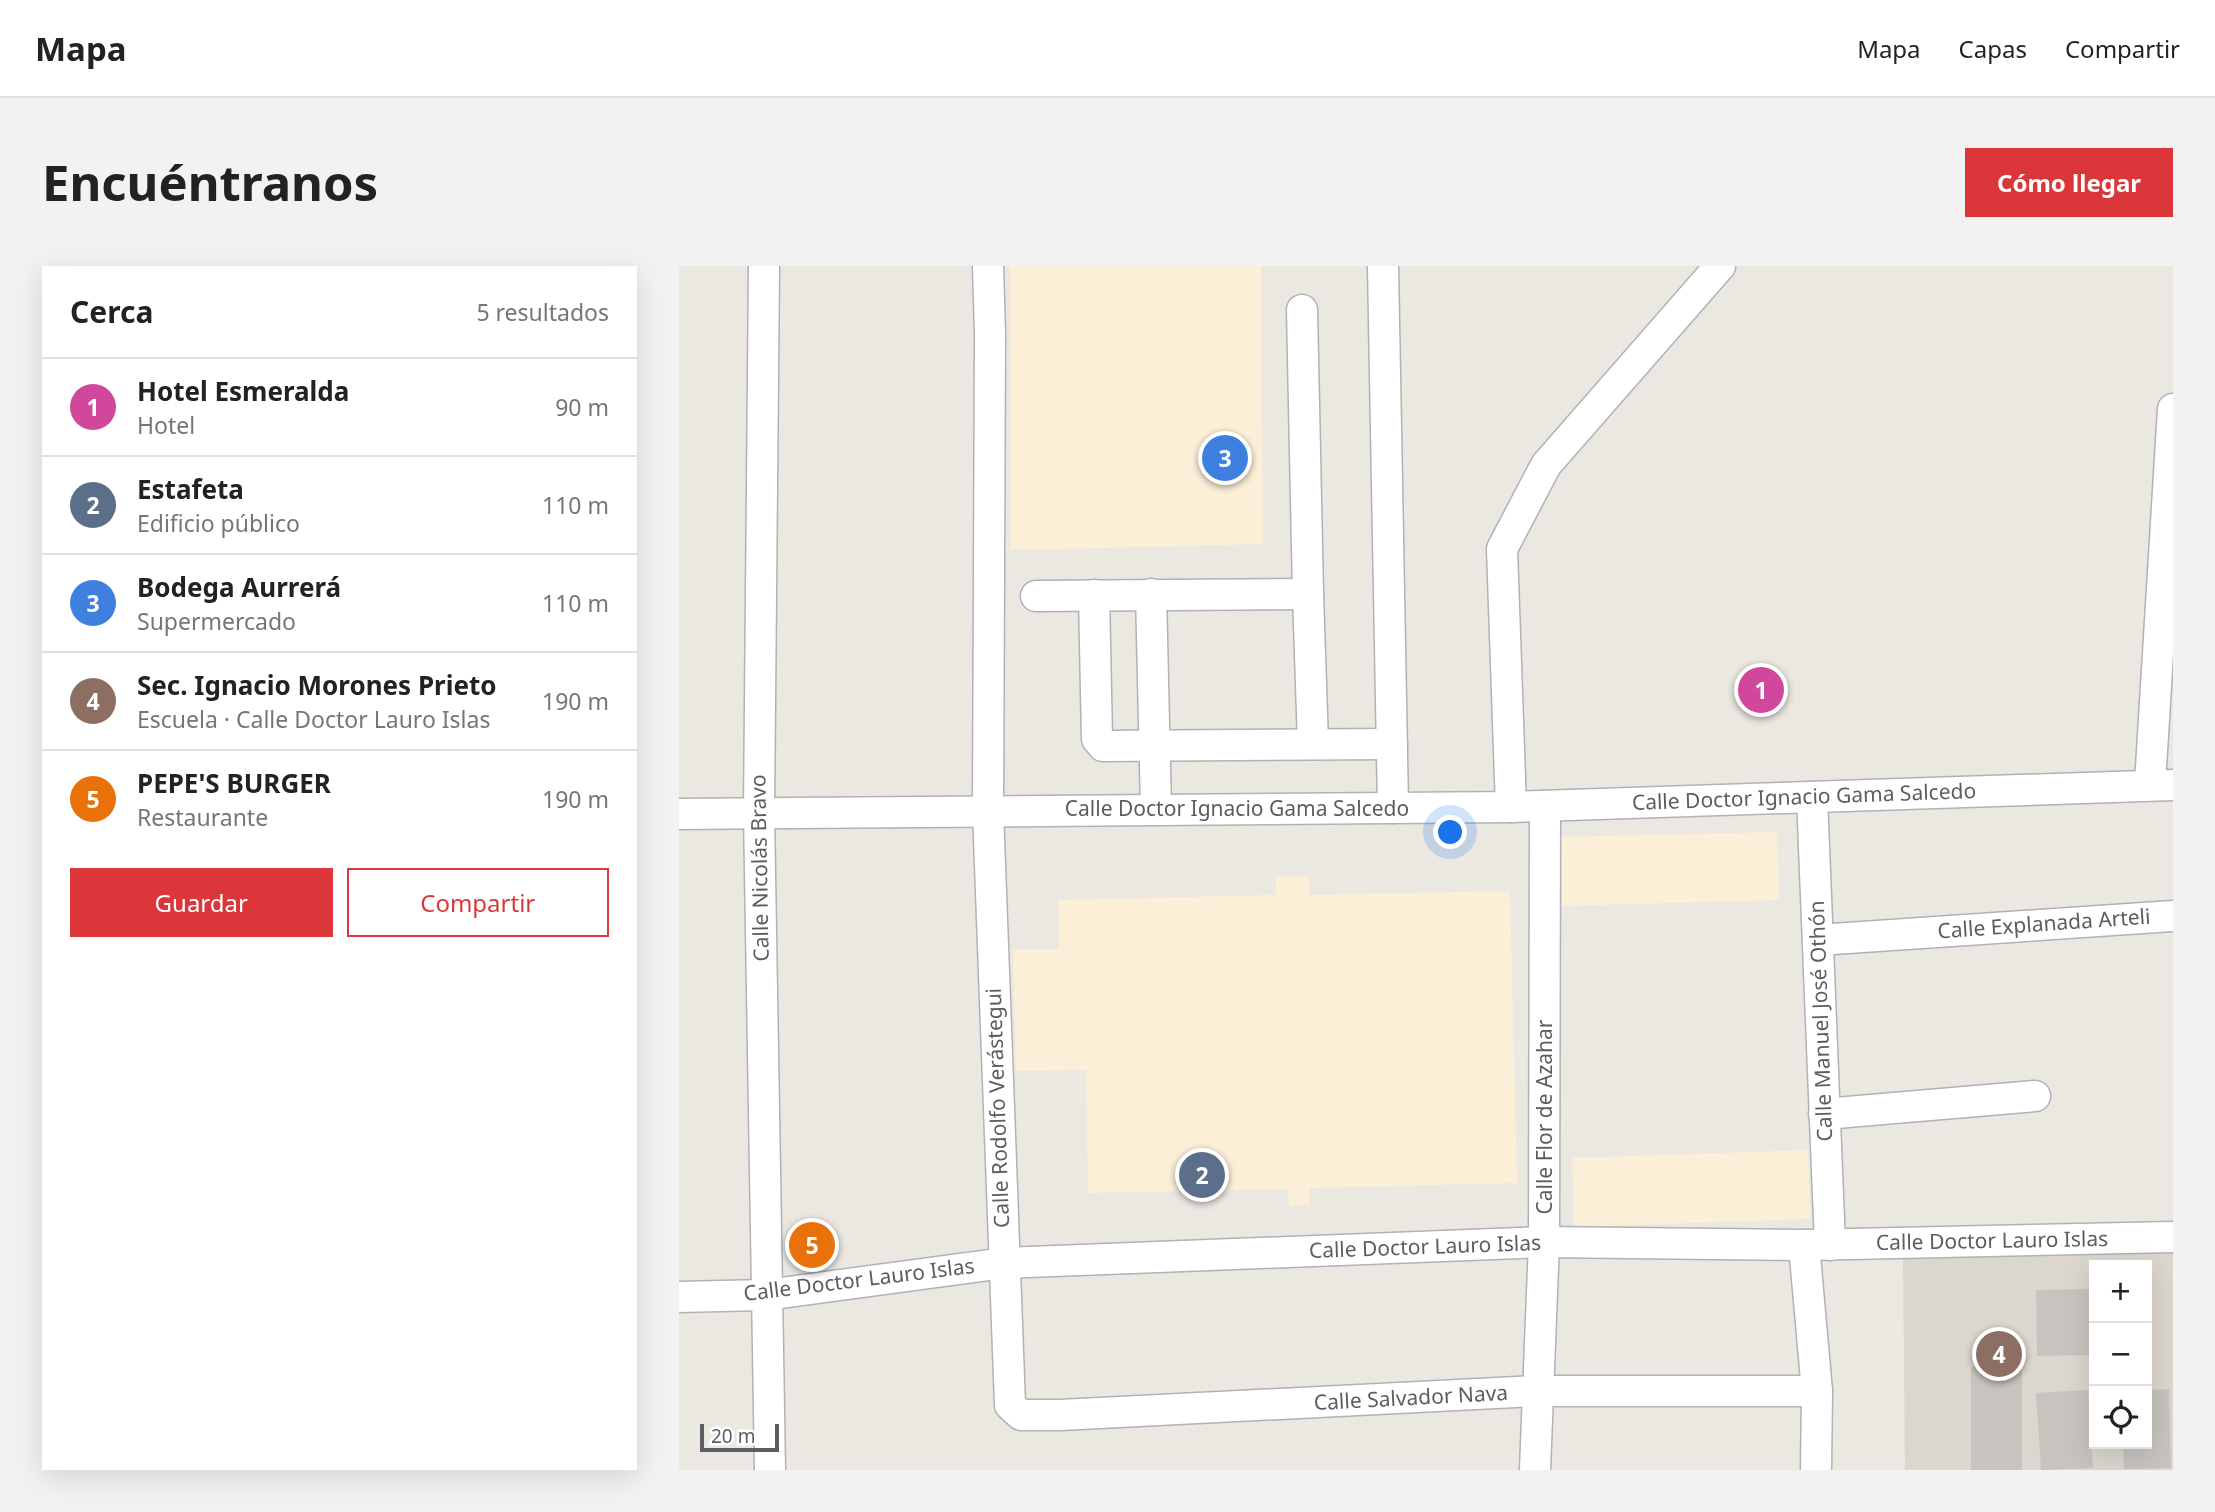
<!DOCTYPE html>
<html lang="es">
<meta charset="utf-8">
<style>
:root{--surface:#fff;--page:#f2f2f2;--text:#222;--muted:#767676;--line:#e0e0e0;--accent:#db373b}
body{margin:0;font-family:"Noto Sans",sans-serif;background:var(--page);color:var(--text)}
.controls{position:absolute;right:21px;bottom:21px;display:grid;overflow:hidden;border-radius:0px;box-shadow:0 7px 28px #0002}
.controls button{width:63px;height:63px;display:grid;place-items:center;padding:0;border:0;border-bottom:2px solid var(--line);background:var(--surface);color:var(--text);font:35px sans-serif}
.scale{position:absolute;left:21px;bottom:18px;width:79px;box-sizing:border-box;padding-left:7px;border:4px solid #5a5d61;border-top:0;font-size:19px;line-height:24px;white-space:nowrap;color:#5a5d61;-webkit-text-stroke:5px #fff;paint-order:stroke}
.you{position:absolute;left:772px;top:567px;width:24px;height:24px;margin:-18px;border:5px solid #fff;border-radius:50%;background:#1a73e8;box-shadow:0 0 0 10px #1a73e833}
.badge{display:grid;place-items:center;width:46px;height:46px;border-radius:50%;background:var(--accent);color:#fff;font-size:23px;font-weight:700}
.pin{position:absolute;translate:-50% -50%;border:4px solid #fff;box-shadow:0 2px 7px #0006}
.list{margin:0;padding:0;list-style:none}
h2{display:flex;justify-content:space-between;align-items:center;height:91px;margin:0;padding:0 28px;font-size:30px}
h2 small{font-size:23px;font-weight:400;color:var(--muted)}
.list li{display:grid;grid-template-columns:46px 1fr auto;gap:21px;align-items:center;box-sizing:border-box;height:98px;padding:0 28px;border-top:2px solid var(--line)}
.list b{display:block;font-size:26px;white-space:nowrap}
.list p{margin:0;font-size:23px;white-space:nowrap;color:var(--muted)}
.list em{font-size:23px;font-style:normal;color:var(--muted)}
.actions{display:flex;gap:14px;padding:21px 28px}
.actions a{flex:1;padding:16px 0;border:2px solid var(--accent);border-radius:0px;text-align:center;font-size:24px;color:var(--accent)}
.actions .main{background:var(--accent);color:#fff}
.icon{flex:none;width:38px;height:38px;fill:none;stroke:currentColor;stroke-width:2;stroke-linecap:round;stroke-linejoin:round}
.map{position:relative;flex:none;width:1494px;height:1204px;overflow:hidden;border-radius:0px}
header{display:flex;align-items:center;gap:42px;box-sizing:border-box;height:98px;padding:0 35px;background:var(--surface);border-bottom:2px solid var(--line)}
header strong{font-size:33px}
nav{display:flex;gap:38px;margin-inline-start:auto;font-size:24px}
.intro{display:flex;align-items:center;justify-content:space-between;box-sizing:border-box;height:168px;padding:0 42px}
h1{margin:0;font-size:49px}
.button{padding:18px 32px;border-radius:0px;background:var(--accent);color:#fff;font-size:24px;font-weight:700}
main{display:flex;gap:42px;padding:0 42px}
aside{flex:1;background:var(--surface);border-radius:0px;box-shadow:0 7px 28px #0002}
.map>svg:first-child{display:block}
</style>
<header>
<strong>Mapa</strong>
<nav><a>Mapa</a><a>Capas</a><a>Compartir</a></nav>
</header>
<div class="intro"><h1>Encuéntranos</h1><a class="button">Cómo llegar</a></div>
<main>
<aside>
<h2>Cerca<small>5 resultados</small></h2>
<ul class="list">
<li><span class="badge" style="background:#d1479c">1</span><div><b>Hotel Esmeralda</b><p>Hotel</p></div><em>90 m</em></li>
<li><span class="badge" style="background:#5c6f8a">2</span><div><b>Estafeta</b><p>Edificio público</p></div><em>110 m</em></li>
<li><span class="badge" style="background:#3f7fe0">3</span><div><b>Bodega Aurrerá</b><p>Supermercado</p></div><em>110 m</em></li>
<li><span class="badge" style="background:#8d6e63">4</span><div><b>Sec. Ignacio Morones Prieto</b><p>Escuela · Calle Doctor Lauro Islas</p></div><em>190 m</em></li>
<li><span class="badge" style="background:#e8710a">5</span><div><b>PEPE'S BURGER</b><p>Restaurante</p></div><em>190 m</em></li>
</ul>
<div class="actions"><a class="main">Guardar</a><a>Compartir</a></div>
</aside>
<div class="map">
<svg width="1494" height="1204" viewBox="0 0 1494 1204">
<rect width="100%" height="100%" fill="#ebe8e1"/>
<g fill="#fbefd7">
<path d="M331,0H582L584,278L332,284Z"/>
<path d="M1098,566L1100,634L883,640L881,571Z"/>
<path d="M630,610V629L831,625L838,917L631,922V939L610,940L609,923L409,927L407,804L337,805L334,684L380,683L379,634L597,629V611Z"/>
<path d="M1129,884L1131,953L895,961L893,892Z"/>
</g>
<path fill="#dbd7cf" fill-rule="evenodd" d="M1494,983V1204H1226L1224,993ZM1415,999H1468V1178H1415Z"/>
<g fill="#c7c3be">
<path d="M1411,1023L1412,1089L1358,1090L1357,1024Z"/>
<rect x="1292" y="1101" width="51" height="103"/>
<path d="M1490,1123L1492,1202L1445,1203L1444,1178H1468V1124Z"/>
<path d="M1409,1124L1414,1202L1362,1204L1357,1127Z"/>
</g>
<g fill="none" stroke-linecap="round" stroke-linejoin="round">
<g stroke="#afb2b6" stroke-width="33">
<g id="minor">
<path d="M85,0L80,546L91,1204"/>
<path d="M309,0L311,68L309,545L331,1139L342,1149H381L858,1125H1138"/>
<path d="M704,0L714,542"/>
<path d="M623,44L629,328L634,478"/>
<path d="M472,328L477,543"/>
<path d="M415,329L418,473L424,480L713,478"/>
<path d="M357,330L629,328"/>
<path d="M1471,518L1494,143"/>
<path d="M1133,531L1151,979"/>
<path d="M832,541L823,283L867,199L1041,0"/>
<path d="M0,548L832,541L1494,519"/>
<path d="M1139,674L1494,650"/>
<path d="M1145,848L1356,830"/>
<path d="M1125,979L1138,1125L1137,1204"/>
<path d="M0,1031L87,1029L325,997L865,976L1125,979L1494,971"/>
<path d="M856,1204L865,976L866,540"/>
</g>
</g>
<use href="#minor" stroke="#fff" stroke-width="30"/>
</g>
<g text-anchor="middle" stroke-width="6" stroke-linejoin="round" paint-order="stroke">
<g font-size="21" fill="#5a5d61" stroke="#fff">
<text transform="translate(1125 531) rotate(-2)" y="7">Calle Doctor Ignacio Gama Salcedo</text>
<text x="558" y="550">Calle Doctor Ignacio Gama Salcedo</text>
<text transform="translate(81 602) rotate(-91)" y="7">Calle Nicolás Bravo</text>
<text transform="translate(1365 658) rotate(-4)" y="7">Calle Explanada Arteli</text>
<text transform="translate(1142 755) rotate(-92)" y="7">Calle Manuel José Othón</text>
<text transform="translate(319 842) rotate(-92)" y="7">Calle Rodolfo Verástegui</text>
<text transform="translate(866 851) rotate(-90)" y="7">Calle Flor de Azahar</text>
<text transform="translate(1313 975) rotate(-1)" y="7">Calle Doctor Lauro Islas</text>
<text transform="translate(746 981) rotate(-2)" y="7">Calle Doctor Lauro Islas</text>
<text transform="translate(180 1014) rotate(-7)" y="7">Calle Doctor Lauro Islas</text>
<text transform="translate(732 1132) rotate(-3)" y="7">Calle Salvador Nava</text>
</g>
</g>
</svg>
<div class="controls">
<button>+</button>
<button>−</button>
<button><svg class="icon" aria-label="locate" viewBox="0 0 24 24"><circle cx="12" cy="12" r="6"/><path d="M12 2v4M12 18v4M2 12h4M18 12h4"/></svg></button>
</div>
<div class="scale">20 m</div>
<div class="you"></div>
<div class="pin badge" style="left:1082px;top:424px;background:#d1479c">1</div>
<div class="pin badge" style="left:523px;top:909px;background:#5c6f8a">2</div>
<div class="pin badge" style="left:546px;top:192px;background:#3f7fe0">3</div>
<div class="pin badge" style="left:1320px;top:1088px;background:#8d6e63">4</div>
<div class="pin badge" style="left:133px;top:979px;background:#e8710a">5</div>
</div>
</main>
